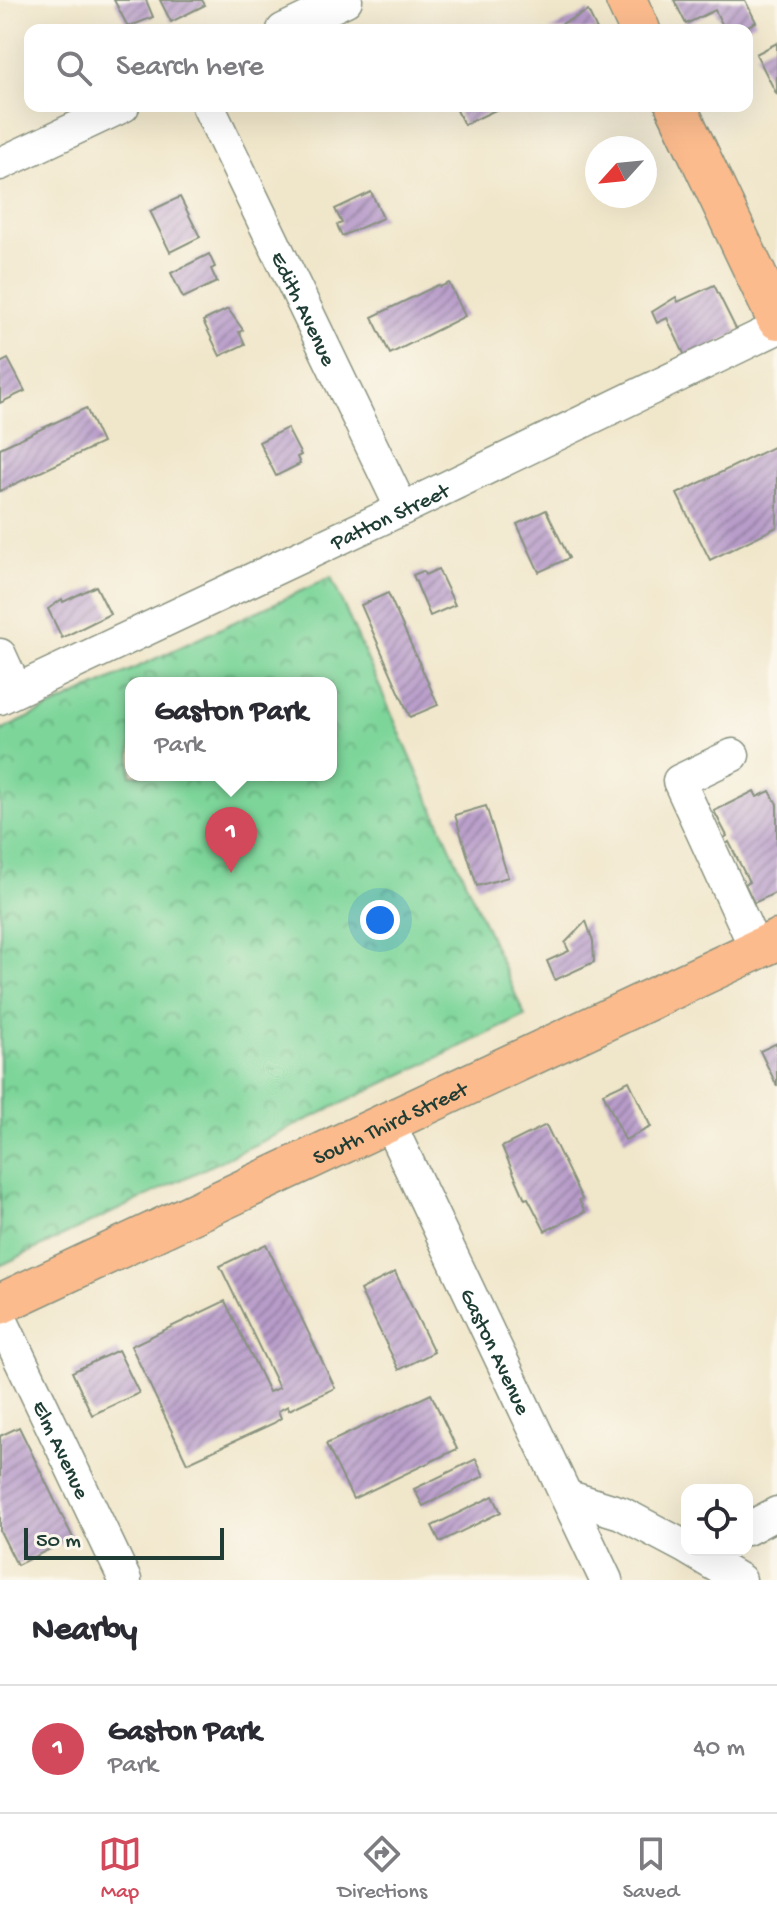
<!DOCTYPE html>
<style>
:root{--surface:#fff;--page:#f2f2f3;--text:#2b2b33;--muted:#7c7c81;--line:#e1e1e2;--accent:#d1495b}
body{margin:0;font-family:"Gochi Hand",sans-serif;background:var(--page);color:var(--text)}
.controls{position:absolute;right:24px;bottom:24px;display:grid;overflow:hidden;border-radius:16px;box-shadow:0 8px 32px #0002}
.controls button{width:72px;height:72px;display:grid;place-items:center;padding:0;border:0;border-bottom:2px solid var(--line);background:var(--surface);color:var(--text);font:40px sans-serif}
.compass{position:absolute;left:585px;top:136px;width:72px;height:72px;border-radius:50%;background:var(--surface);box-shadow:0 8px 32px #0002;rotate:243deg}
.scale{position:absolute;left:24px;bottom:20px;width:200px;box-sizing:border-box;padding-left:8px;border:4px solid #1f3d34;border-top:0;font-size:22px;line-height:28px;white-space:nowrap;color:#1f3d34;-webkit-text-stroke:6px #fbf7ec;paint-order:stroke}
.you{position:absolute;left:380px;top:920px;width:28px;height:28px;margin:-20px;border:6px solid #fff;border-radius:50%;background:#1a73e8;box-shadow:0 0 0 12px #1a73e833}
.badge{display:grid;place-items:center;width:52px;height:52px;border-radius:50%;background:var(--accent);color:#fff;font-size:26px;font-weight:700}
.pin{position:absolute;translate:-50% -66px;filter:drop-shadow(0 2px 4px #0008)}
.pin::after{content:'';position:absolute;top:42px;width:28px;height:24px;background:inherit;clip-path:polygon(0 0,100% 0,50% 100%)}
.popup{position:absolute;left:125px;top:677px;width:212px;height:104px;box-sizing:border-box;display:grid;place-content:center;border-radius:16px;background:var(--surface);filter:drop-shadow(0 2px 6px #0005);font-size:26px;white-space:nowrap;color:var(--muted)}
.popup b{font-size:30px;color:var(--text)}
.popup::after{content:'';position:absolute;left:50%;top:100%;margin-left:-16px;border:16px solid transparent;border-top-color:var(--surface)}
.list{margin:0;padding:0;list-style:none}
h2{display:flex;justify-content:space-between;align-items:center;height:104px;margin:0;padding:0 32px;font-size:34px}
h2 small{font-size:26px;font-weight:400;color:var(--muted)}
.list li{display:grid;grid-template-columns:52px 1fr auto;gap:24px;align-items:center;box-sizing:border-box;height:128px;padding:0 32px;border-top:2px solid var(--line)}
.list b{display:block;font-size:30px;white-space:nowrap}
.list p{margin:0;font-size:26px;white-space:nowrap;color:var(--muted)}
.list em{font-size:26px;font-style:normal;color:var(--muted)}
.icon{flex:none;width:44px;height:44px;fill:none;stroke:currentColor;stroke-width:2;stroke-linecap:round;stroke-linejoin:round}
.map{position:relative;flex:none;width:777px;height:1580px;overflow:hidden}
.search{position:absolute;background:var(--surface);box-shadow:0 8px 32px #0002;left:24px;right:24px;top:24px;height:88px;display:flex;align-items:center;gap:20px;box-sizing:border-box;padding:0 28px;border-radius:16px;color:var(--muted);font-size:30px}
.sheet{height:232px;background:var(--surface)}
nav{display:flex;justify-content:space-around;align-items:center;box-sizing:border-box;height:112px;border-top:2px solid var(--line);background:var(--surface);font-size:22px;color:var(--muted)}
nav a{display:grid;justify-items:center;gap:4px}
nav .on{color:var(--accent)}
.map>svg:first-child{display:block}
</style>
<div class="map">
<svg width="777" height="1580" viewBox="0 0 777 1580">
<defs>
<pattern id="park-crowns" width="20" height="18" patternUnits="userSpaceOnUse" patternTransform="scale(2)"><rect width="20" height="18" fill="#7dd59a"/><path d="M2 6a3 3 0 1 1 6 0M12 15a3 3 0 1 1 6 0" fill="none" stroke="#66ae7e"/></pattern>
<pattern id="building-hatch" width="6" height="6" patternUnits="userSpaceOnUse" patternTransform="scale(2)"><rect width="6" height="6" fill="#b79bc9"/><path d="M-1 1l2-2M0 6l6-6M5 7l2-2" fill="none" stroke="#9480a4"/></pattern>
</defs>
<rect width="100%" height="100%" fill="#fbf7ec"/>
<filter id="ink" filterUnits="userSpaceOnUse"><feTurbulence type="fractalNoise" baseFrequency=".0125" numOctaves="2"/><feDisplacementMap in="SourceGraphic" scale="16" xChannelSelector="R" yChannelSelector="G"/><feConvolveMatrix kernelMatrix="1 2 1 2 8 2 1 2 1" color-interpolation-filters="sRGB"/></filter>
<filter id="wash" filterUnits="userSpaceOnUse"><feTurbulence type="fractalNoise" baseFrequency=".006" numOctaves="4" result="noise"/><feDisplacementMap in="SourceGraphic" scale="32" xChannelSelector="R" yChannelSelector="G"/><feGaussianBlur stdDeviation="1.8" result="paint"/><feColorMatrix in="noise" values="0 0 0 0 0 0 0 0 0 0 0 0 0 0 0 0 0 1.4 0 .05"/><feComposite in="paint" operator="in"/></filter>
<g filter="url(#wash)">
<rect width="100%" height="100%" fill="#f0e6ca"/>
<path fill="url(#park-crowns)" stroke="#4e8967" stroke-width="2" fill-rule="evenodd" d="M331,577L525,1016L0,1266V731ZM131,683H331V775H131Z"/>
<g id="blocks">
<g fill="url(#building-hatch)">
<path d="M114,0H146L153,17L128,27Z"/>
<path d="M160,0H202L205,5L171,22Z"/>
<path d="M674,0H745L756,22L740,30H725L715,10L686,24Z"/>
<path d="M588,11L597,30H549Z"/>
<path d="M777,43V95L756,54Z"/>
<path d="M455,106H504L464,125Z"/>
<path d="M371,192L383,218L342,236L337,225L342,223L335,209Z"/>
<path d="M180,197L200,237L170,252L150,211Z"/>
<path d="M209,254L215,267L211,269L217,282L183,298L171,273Z"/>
<path d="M449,283L465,316L390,354L372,317L438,285L440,287Z"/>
<path d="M714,285L738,333L686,358L667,318L657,323L652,312L676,297L678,302Z"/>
<path d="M228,309L243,330L239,332L245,344L220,356L203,321Z"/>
<path d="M8,359L25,391L0,403V363Z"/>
<path d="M86,408L102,443L0,491V448Z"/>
<path d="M287,428L301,455L297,457L300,464L276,476L259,442Z"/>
<path d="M777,445V527L710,560L677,494Z"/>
<path d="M546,510L569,558L539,572L517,524Z"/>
<path d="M438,569L455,605L430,616L413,575L423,571L425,575Z"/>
<path d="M96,586L110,614L62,638L48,609L62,599L63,602Z"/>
<path d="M388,593L438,705L410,717L361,605Z"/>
<path d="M754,791L757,797L770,791L777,804V892L754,903L745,884L749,882L729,842L726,844L724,838L727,836L714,811Z"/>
<path d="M486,806L508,877L477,886L455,815Z"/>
<path d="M586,921L593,941L594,962L555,980L547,961L569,951L565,943Z"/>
<path d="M777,1043V1086L760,1051Z"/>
<path d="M629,1081L651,1127L625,1140L603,1093Z"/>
<path d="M546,1125L582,1199L579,1200L585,1212L545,1231L528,1198L525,1199L502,1147Z"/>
<path d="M266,1244L335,1388L289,1410L288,1406L278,1411L281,1418L274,1423L187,1463L131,1346L225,1301L269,1392L279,1388L220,1266Z"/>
<path d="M395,1272L434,1352L399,1370L360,1290Z"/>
<path d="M118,1350L139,1393L92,1415L72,1372Z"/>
<path d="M431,1394L457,1449L353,1499L326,1444Z"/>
<path d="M19,1427L73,1538L17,1565L0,1531V1436Z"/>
<path d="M476,1459L484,1476L423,1506L414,1489Z"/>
<path d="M493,1496L501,1512L440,1542L432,1526Z"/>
</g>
</g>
</g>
<g filter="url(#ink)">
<use href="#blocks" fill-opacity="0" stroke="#88927f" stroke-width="2"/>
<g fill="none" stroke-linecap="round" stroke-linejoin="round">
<g stroke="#88927f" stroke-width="35">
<g id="minor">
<path d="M283,30L346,0"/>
<path id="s1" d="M208,106L402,509"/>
<path d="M0,164L123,106"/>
<path d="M0,655L16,690"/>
<path id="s2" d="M0,698L402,509L777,328"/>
<path d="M733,755L679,781L756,949"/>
<path id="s3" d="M389,1123L606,1580"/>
<path id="s4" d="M0,1317L125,1580"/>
<path d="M566,1496L621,1513L687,1548"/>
<path d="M747,1529L777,1513"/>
<path d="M690,1550L740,1580"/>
</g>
</g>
<g stroke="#88927f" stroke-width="43">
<g id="major">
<path d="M626,0L640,30"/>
<path d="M676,106L777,319"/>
<path id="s5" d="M0,1304L777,940"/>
</g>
</g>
<use href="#minor" stroke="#fff" stroke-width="32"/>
<use href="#major" stroke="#fbbb8d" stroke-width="40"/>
</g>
</g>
<g text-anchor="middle" stroke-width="7" stroke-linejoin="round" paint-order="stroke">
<g font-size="22" fill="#1f3d34" stroke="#fbf7ec">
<text dy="8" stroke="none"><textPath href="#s1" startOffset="224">Edith Avenue</textPath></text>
<text dy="8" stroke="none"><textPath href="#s2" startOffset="430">Patton Street</textPath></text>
<text dy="8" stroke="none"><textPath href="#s5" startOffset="430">South Third Street</textPath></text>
<text dy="8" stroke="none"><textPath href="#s3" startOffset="252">Gaston Avenue</textPath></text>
<text dy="8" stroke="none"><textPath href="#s4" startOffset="146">Elm Avenue</textPath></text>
</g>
</g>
</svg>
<div class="controls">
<button><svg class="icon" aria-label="locate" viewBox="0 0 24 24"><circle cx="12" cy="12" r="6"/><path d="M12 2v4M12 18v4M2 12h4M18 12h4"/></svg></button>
</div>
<svg class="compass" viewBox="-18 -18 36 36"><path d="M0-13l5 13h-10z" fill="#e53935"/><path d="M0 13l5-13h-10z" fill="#7c7c81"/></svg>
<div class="scale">50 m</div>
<div class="you"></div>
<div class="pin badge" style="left:231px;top:873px">1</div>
<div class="popup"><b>Gaston Park</b>Park</div>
<div class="search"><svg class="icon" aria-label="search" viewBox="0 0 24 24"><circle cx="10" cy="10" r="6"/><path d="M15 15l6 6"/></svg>Search here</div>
</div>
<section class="sheet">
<h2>Nearby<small></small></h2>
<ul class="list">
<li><span class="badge">1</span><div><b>Gaston Park</b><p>Park</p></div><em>40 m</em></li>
</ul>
</section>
<nav>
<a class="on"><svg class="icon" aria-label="map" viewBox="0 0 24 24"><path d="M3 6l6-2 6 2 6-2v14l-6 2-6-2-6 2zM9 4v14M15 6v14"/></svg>Map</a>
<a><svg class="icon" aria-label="directions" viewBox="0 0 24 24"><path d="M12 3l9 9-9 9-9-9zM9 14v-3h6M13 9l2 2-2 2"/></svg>Directions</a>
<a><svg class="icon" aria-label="saved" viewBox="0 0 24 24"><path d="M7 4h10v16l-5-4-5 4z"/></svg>Saved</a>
</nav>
